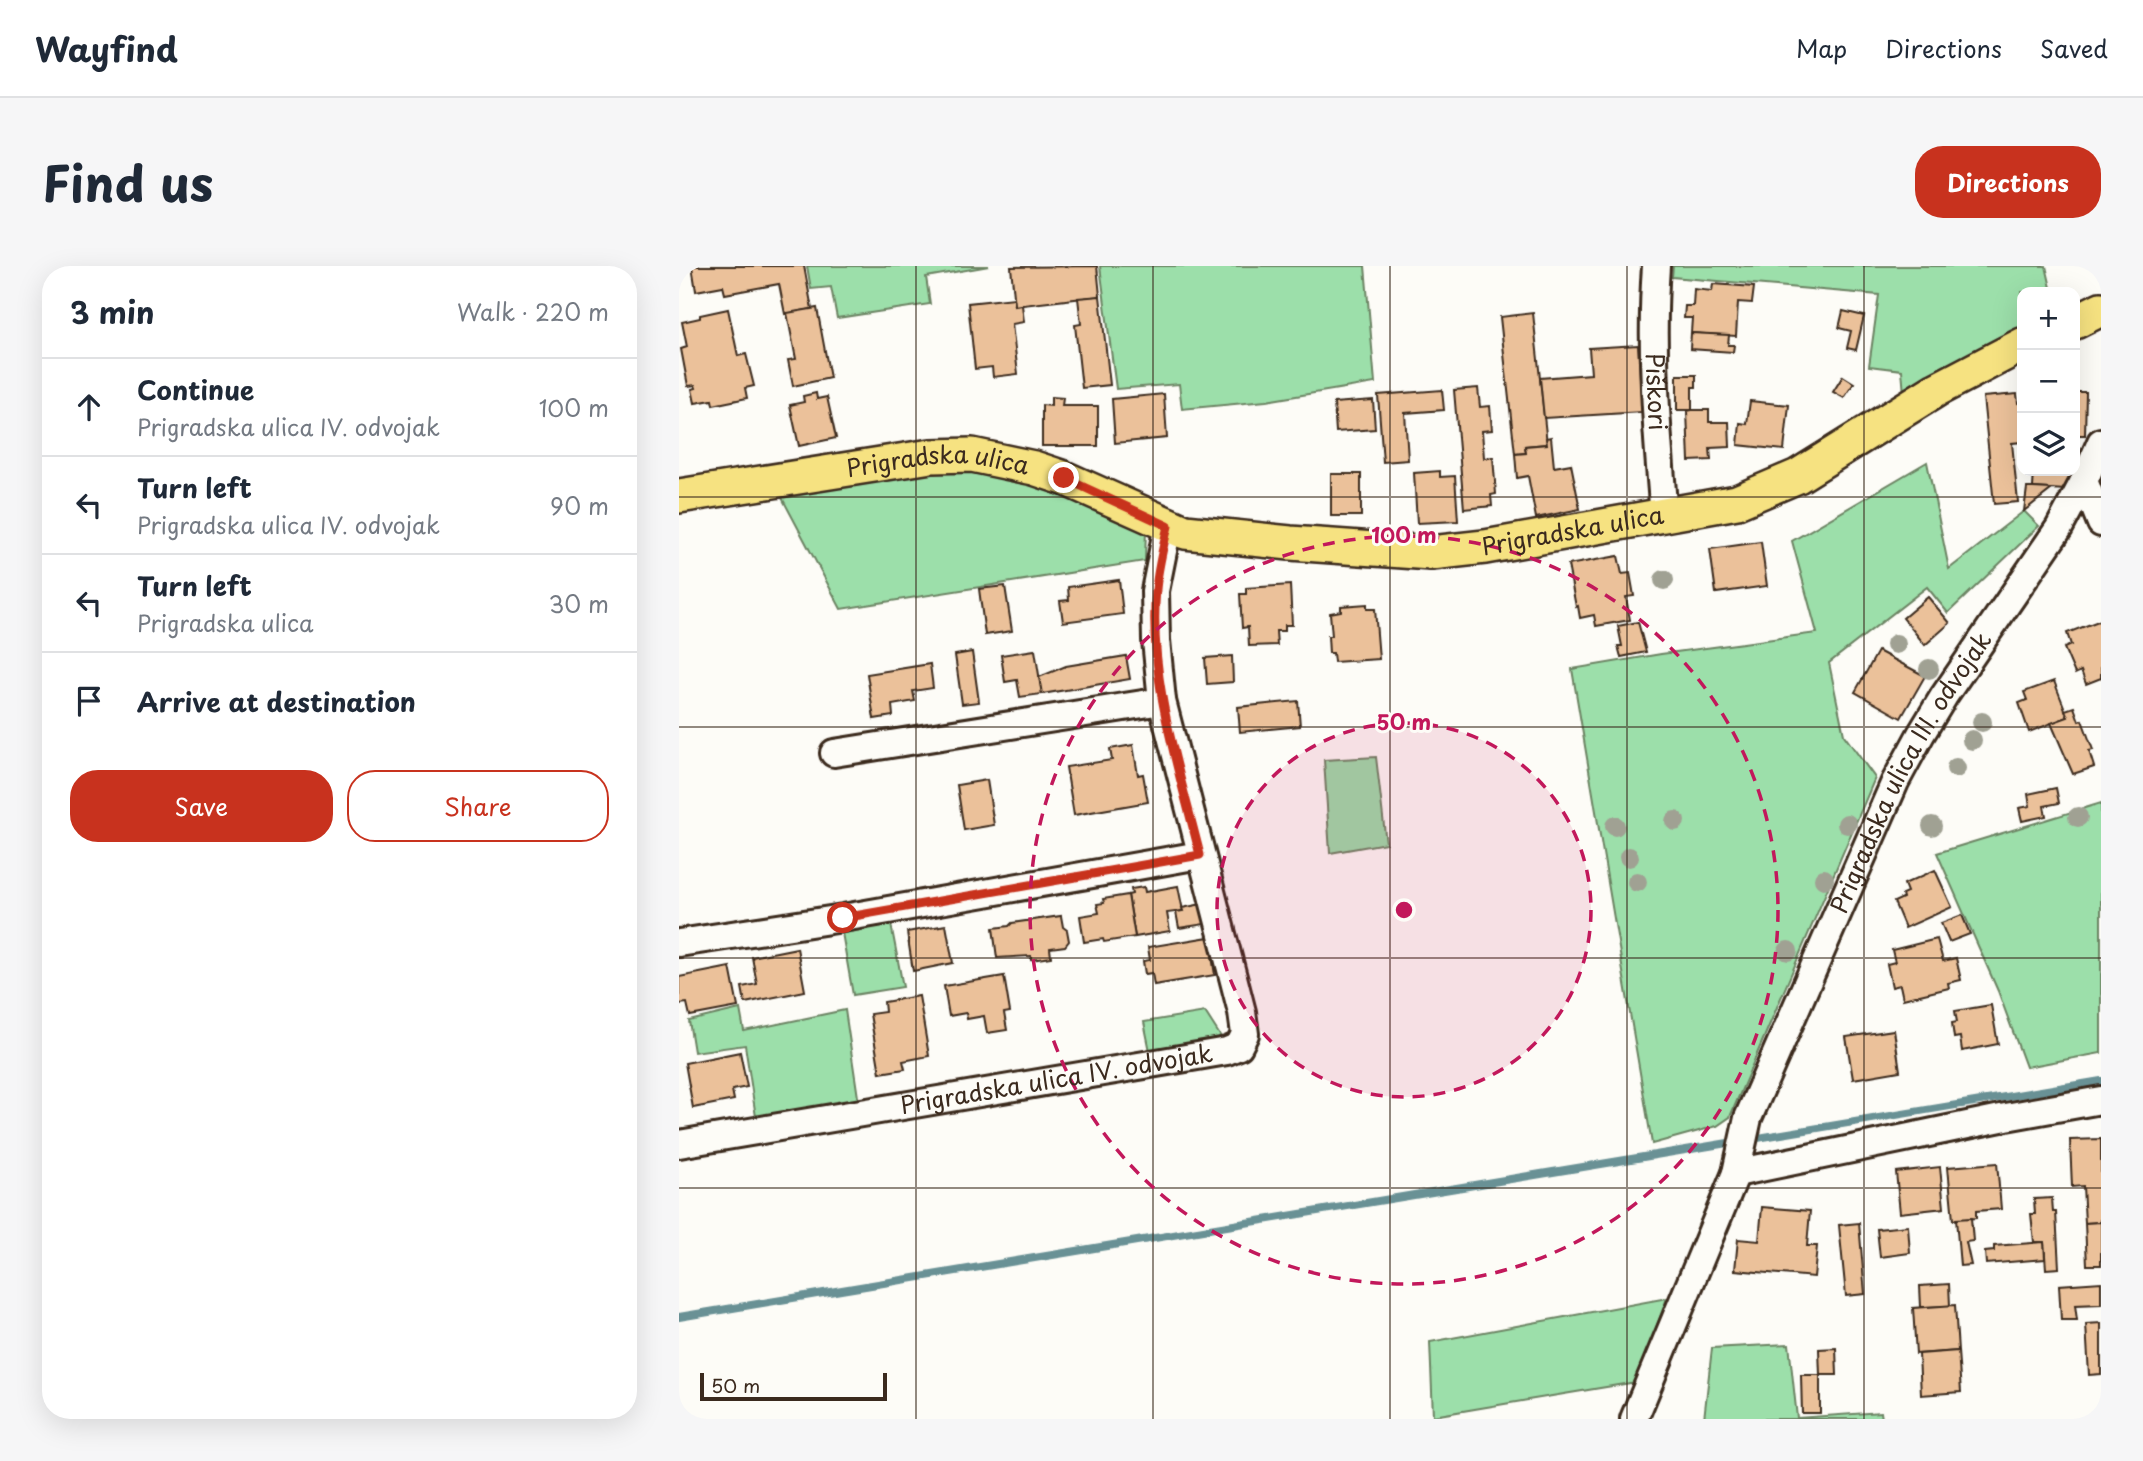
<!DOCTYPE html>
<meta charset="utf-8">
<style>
:root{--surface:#fff;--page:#f6f6f7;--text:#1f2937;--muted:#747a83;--line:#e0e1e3;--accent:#c8321e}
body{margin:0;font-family:"Playpen Sans",sans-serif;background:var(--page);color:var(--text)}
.controls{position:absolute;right:21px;top:21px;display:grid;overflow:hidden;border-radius:14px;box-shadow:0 7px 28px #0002}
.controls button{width:63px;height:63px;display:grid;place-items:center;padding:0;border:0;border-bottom:2px solid var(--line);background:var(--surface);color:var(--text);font:35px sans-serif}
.scale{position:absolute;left:21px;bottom:18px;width:187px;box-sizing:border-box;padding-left:7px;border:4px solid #3b2a1e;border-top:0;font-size:19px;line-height:24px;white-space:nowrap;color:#3b2a1e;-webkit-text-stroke:5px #fdfcf7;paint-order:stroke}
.stop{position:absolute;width:21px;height:21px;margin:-16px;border:5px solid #c8321e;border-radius:50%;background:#fff}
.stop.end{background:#c8321e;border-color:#fff;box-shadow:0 2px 7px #0008}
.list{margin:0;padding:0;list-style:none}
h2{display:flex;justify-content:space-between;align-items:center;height:91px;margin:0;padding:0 28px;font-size:30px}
h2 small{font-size:23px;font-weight:400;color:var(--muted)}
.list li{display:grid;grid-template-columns:46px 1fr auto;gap:21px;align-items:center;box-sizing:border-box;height:98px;padding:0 28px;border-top:2px solid var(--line)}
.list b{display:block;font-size:26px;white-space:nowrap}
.list p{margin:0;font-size:23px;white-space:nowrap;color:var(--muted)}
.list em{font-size:23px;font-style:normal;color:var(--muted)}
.actions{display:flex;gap:14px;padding:21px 28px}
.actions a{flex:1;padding:16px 0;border:2px solid var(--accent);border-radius:28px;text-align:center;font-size:24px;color:var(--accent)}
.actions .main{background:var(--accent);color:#fff}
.icon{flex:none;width:38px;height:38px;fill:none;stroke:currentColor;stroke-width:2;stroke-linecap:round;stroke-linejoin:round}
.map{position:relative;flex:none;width:1422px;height:1153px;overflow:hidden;border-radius:28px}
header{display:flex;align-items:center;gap:42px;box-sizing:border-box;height:98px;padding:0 35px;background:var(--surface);border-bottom:2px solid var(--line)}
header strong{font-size:33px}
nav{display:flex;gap:38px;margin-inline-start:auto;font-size:24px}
.intro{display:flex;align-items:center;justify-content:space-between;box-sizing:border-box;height:168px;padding:0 42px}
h1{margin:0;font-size:49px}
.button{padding:18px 32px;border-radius:28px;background:var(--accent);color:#fff;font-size:24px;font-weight:700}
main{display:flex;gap:42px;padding:0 42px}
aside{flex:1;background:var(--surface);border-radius:28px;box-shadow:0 7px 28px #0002}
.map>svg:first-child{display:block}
</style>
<header>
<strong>Wayfind</strong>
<nav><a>Map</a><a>Directions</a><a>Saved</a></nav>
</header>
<div class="intro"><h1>Find us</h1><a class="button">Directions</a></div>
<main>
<aside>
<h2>3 min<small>Walk · 220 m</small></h2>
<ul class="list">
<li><svg class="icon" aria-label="ahead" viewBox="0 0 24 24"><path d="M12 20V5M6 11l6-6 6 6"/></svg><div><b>Continue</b><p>Prigradska ulica IV. odvojak</p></div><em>100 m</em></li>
<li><svg class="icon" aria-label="left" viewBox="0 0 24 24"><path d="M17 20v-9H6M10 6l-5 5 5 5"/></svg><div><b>Turn left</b><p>Prigradska ulica IV. odvojak</p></div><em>90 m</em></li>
<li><svg class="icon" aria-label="left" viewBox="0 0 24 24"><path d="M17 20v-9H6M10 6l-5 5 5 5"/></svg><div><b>Turn left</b><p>Prigradska ulica</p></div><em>30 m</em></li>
<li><svg class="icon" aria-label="arrive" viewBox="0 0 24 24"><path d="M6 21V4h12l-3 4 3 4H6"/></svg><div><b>Arrive at destination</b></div></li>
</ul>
<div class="actions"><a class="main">Save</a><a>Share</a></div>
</aside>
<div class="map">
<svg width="1422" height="1153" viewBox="0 0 1422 1153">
<rect width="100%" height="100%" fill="#fdfcf7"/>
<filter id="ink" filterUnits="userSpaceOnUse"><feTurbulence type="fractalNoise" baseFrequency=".0143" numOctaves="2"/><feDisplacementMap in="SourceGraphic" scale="14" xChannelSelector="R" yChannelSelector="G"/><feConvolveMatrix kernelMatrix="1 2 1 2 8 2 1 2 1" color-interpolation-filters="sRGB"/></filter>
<g filter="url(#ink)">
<g fill="#9cdfaa" stroke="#6c8464" stroke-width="2">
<path d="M128,0H310L247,11L251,38L158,52L152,21L132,23Z"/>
<path d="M421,0H686L696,117L587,135L503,143L500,118L437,123Z"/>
<path d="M994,0H1367L1373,26H1343V60L1225,128L1223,104L1190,100L1200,29L993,11Z"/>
<path d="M1248,196L1270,303L1345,245L1360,260L1269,347L1248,321L1150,397L1165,469L1196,512L1051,851L1038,860L973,878L893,403L982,388L1138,367L1113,275Z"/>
<path d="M250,202L329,206L467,262L466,295L162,343L101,228Z"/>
<path d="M697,491L707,577L651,587L645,494Z"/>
<path d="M1422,537V787L1347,801L1319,725L1258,587Z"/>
<path d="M211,653L224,721L174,729L162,661Z"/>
<path d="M61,743L65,765L166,744L180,838L77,851L66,779L15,786L10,755Z"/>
<path d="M526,746L542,771L522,780L472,790L465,756Z"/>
<path d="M988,1032L957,1116L754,1150L751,1076Z"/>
<path d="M1110,1078L1118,1152L1202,1146L1203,1153H1025L1033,1082Z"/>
</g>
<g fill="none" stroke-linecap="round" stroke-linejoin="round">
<path stroke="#699195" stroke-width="8" d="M0,1051L1422,815"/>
</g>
<g fill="#ebc19a" stroke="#3b2a1e" stroke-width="2">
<path d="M13,0H125L133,43L106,48L100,18L46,28L44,20L17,25Z"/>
<path d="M418,0L421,30L336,40L332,1Z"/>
<path d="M1034,18L1075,21L1073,37L1059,36L1057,70L1012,67L1013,52H1005L1006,40H1014L1015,23L1033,25Z"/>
<path d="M421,30L431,119L403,122L396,59L402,58L399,32Z"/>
<path d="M335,32L336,40L343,39L345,56L333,58L339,108L314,111L313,101L296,103L289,37Z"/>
<path d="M138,42L151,112L114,120L109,94L117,93L108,47Z"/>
<path d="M49,43L59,90L67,88L75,120L66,122L68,132L34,139L33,134L16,137L13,123L17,122L16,119L9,120L2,83L8,81L3,56L21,52V49Z"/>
<path d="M1164,45L1185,50L1177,84L1168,82L1172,65L1160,62Z"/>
<path d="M854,47L868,178L846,180L847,187L836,188L821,51Z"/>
<path d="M1012,67L1050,69L1049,79H1055L1054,86L1011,83Z"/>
<path d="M959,79L963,146L865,152L861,112L912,108L910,82Z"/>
<path d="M998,109H1017V121H1013V144H998Z"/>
<path d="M1164,110L1175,117L1165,132L1154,126Z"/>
<path d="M799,122L801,141L811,140L813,164L803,165L805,192L814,191L817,228L812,229L813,240L785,243L775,124Z"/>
<path d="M763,124L765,144L726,147L729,194L704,196L699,129Z"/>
<path d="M1396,126H1407L1406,169H1396Z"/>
<path d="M137,127L138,133L148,131L157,172L120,180L111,139L125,136L124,130Z"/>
<path d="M485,128L488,172L436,177L433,133Z"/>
<path d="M1338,128L1339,137L1343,136V176L1333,177L1339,236L1315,238L1304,131Z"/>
<path d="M372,131L384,132L383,140H419V180H363V139L372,140Z"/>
<path d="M694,134L696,163L657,166L655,137Z"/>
<path d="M1071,135L1110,139L1105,184L1059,179L1061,157L1068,158Z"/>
<path d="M1013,144H1030V156H1050L1051,181L1031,182L1032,194L1010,195L1008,145Z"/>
<path d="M872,171L875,201L892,198L901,243L857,252L849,210L838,212L836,188L847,187L846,180L868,178L867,172Z"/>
<path d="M761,205V211L776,210L779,255L738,257L735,207Z"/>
<path d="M1355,205H1394L1387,224L1354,222Z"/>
<rect x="652" y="208" width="30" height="42"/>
<path d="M1348,222H1354L1373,223L1345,245Z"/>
<path d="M1082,276L1088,320L1037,327L1031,283Z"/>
<path d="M939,290L943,308L951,307L955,330L947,331L951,354L917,360L915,349L901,352L899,340L897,341L889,299Z"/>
<path d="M440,314L444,348L384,356L381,335L390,334L389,321Z"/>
<path d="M611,319L613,359H606V365H597L598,379L570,380L569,361L563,362L561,328H567V322Z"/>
<path d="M326,320L333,365L306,369L300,323Z"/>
<path d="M1249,331L1271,357L1246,379L1224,352Z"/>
<path d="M688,338V343H696L700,393L655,396L654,387H650L649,370H653L651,347L662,345V340Z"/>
<path d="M1422,354V412L1407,418L1402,405L1396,408L1385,382L1392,379L1388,367Z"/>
<path d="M959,356L967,386L942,391L939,380H943L939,360Z"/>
<path d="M356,384L363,428L341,431L338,414L326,416L322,389Z"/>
<path d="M1199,385L1246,410L1222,452L1176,426Z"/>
<path d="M293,386L300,436L283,438L276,389Z"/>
<path d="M447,390L451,413L363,428L360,411L387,400Z"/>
<path d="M553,390L554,416L528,418L526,392Z"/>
<path d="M251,398L254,422L234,425L236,435L213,439L214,450L195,453L188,408Z"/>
<path d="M1375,415L1389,451L1350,466L1340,437L1348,434L1345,426Z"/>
<path d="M619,435L621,460L561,466L559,441Z"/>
<path d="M1395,441L1400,455L1403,454L1414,484L1410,485L1415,501L1394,508L1372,457L1389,451L1386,444Z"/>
<path d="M454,479L459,509L464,508L469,536L395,549L387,501L433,494L431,483Z"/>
<path d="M308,514L315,559L285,564L278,519Z"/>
<path d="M1377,522L1380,537L1365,540L1367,550L1343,555L1340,542L1351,540L1349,528Z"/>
<path d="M1256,604L1273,641L1226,662L1215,636L1224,632L1223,628L1228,626L1225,618Z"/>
<path d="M499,620L504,645L488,647L491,665L456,671L449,629L453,628L452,623L465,621L466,626Z"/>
<path d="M449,629L456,671L425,676L424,673L405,676L401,650L420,647L418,638L425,637L424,633Z"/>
<path d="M523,638L526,658L500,662L497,646L504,645L503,642Z"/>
<path d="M1283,649L1291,668L1270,676L1262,657Z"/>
<path d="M382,650L384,661L388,664L390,675L386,680L371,682L372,691L352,694V690L318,692L314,662L330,660L333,657Z"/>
<path d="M267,659L274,697L234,705L228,666Z"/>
<path d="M530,671L536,709L475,719L473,707L466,708L464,695L471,694L469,681Z"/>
<path d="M1258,673L1264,695L1277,692L1282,714L1269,717L1270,722L1224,733L1221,719L1213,721L1208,698L1216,696L1213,684Z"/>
<path d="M118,682L126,725L66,737L63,721L78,718L73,691Z"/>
<path d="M51,701L59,741L11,750L8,737L0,738V711Z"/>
<path d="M325,710L331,746L325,747L328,764L308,767L305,750L288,753L287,747L270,750L265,720Z"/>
<path d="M240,730L250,790L224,795L226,803L201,807L191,748L206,746L205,736Z"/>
<path d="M1312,739L1319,778L1283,785L1281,771L1275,772L1273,757L1278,756L1276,745Z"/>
<path d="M1215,764L1221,805L1174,813L1167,771Z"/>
<path d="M61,786L68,821L53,824L55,834L14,842L6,797Z"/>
<path d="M1422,873V956L1406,957L1404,920L1393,921L1391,874Z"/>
<path d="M1318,897L1322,943L1297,945V952L1274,954L1269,901Z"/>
<path d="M1261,901L1265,942L1221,947L1217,906Z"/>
<path d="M1373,932L1374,946H1377L1380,1002L1367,1003L1365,976H1355L1352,948H1356L1355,933Z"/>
<path d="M1083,941L1131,945L1128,980H1138L1135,1011L1056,1004L1059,973L1080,975Z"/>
<path d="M1292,952L1294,975L1287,976L1292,999L1281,1000L1277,953Z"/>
<path d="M1422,956V999H1408L1406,957Z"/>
<path d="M1180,957L1186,1028L1167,1030L1160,959Z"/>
<path d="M1229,960L1231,987L1201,991L1198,963Z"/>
<path d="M1365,976L1366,993L1307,998L1306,986L1315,985V980Z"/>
<path d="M1422,1016V1038L1396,1039L1398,1054H1382L1380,1019Z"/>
<path d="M1270,1018L1271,1040L1242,1041L1241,1020Z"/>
<path d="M1276,1039L1279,1085L1237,1088L1234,1042Z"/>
<path d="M1422,1057V1108L1410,1109L1407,1058Z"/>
<path d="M1157,1082L1158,1109H1141L1140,1083Z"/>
<path d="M1279,1085L1282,1126L1242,1129L1240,1088Z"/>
<path d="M1122,1109H1141V1147H1123Z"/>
</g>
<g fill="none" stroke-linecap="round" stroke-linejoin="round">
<g stroke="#3b2a1e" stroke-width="32">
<g id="minor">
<path id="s1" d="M977,0C971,84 978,167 985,250"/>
<path d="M1405,215L1422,257"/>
<path d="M155,487L483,435"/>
<path d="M0,677L164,652L521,589"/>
<path id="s2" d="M0,878L548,785L560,780L566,768L563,746L483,435L477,374L476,325L489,260"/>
<path d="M1057,907L1327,851L1422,834"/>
<path id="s3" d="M955,1153L1057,907L1069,852L1216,516L1242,468L1265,430L1380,262L1405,215L1422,176"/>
</g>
</g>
<g stroke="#3b2a1e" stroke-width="38">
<g id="major">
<path d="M1396,56L1422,43"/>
<path id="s4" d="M0,230L252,190L293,189L355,202L385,212L506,266L611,277L752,287L806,281L1058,236L1119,210L1257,124L1343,79"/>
</g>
</g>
<use href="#minor" stroke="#fdfcf7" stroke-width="26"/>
<use href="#major" stroke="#f6e281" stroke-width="33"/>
</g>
<g fill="#a0a193">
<circle cx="985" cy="314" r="10"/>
<circle cx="1217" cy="378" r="10"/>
<circle cx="1250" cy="403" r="10"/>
<circle cx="1303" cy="456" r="10"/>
<circle cx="1293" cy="474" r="10"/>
<circle cx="1277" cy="502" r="10"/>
<circle cx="1399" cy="551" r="10"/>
<circle cx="996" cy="555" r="10"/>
<circle cx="1168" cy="558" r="10"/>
<circle cx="936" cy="560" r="10"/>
<circle cx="1253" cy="560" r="10"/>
<circle cx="950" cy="591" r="10"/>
<circle cx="1145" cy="613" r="10"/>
<circle cx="958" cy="616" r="10"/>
<circle cx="1109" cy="685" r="10"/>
</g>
</g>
<g fill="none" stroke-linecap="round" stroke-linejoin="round" filter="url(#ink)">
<path stroke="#c8321e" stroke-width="9" d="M164,652L521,589C500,503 469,413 477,323C479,302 484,281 489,260L385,212"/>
</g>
<path fill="none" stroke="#3b2a1e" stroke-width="2" stroke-opacity="0.55" d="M237,0V1153M474,0V1153M711,0V1153M948,0V1153M1185,0V1153M0,231H1422M0,461H1422M0,692H1422M0,922H1422"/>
<circle cx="725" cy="644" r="187" fill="#c2185b" fill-opacity=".12"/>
<g fill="none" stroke="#c2185b" stroke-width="3.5" stroke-dasharray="12 9">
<circle cx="725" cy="644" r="187"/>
<circle cx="725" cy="644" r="374"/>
</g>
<g text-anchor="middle" stroke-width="6" stroke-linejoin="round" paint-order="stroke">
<g font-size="24" fill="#3b2a1e" stroke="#fdfcf7">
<text dy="8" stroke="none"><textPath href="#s1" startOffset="126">Piškori</textPath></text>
<text dy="8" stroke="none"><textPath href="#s4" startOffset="262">Prigradska ulica</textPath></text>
<text dy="8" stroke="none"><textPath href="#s4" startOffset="914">Prigradska ulica</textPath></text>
<text dy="8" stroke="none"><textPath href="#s3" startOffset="705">Prigradska ulica III. odvojak</textPath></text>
<text dy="8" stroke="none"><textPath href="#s2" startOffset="383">Prigradska ulica IV. odvojak</textPath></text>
</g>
</g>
<circle cx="725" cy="644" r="10" fill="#c2185b" stroke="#fdfcf7" stroke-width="3.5"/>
<g font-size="21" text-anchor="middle" font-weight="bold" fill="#c2185b" stroke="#fdfcf7" stroke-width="6" stroke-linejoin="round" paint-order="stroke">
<text x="725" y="277">100 m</text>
<text x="725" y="464">50 m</text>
</g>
</svg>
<div class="controls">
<button>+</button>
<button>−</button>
<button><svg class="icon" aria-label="layers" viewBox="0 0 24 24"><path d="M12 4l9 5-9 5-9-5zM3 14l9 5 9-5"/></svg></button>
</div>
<div class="scale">50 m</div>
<div class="stop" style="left:164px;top:652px"></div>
<div class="stop end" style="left:385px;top:212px"></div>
</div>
</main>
